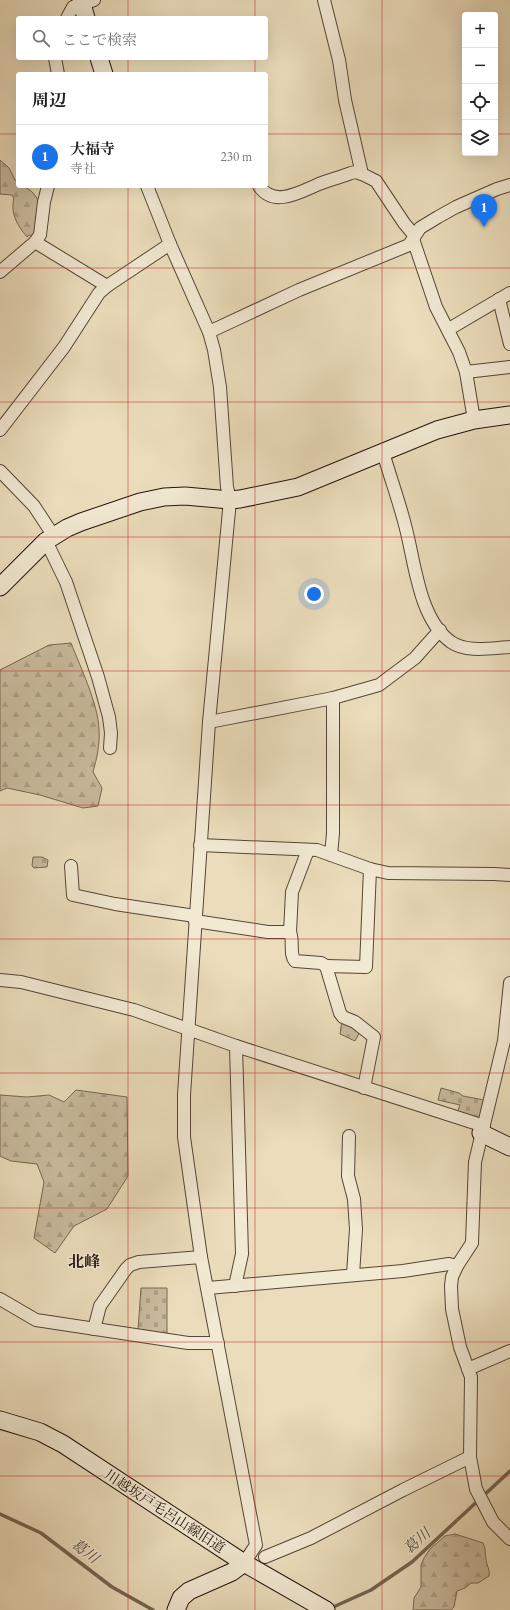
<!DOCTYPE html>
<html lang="ja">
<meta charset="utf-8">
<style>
:root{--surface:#fff;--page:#f2f2f2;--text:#222;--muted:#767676;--line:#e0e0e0;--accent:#1a73e8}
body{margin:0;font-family:"EB Garamond","Noto Serif JP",serif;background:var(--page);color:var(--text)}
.controls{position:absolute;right:12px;top:12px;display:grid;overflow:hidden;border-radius:4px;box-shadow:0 4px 16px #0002}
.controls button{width:36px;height:36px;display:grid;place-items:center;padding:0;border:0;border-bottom:1px solid var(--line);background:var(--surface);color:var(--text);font:20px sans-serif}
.you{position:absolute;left:314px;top:594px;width:14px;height:14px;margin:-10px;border:3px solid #fff;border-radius:50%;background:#1a73e8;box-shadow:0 0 0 6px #1a73e833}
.badge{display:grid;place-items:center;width:26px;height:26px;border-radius:50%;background:var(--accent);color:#fff;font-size:13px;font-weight:700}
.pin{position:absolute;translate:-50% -33px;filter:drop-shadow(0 1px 2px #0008)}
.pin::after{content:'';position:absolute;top:21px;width:14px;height:12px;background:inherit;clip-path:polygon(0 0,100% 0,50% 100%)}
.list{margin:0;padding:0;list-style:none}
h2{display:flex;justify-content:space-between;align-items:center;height:52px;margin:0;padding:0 16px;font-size:17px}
h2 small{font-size:13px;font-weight:400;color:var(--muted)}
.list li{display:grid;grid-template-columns:26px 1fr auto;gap:12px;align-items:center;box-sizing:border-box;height:64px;padding:0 16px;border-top:1px solid var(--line)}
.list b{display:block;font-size:15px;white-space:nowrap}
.list p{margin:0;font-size:13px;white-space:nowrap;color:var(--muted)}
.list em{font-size:13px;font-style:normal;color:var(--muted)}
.icon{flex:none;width:22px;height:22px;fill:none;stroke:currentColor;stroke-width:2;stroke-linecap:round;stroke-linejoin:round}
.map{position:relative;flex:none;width:510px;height:1610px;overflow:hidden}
.search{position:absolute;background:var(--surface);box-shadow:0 4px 16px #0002;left:16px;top:16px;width:252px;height:44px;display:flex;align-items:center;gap:10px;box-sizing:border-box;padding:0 14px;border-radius:4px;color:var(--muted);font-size:15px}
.panel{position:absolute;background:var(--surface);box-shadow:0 4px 16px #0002;left:16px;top:72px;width:252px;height:116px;border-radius:4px}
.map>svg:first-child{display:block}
</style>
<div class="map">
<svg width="510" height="1610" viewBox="0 0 510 1610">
<defs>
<pattern id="forest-firs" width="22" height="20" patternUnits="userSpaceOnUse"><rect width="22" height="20" fill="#c9bb9e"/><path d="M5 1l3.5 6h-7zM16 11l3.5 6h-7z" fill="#aca087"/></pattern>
<pattern id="cemetery-stones" width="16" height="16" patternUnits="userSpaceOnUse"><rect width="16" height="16" fill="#c9bb9e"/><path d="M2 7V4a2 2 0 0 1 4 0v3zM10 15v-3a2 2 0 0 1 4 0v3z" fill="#aca087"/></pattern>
</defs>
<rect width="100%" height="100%" fill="#ebddbc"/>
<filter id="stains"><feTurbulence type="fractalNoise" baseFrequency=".005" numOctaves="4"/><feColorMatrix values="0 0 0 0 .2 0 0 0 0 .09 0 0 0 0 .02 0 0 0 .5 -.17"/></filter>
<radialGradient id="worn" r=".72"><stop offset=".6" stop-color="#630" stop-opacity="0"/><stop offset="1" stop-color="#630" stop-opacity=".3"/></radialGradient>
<g fill="url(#forest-firs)" stroke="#766754">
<path d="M0,160L9,168L15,180L18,182V186C28,186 36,194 39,203L35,236L29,235L27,237C17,225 10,213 14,198L12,195L0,194Z"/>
<path d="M71,643C80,666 98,704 99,729C100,744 97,758 93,772L102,788L98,806L83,808L40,795L7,788L0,791V670L49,645Z"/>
<path d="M76,1090L127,1097L128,1176L107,1209L74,1226L55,1253L34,1238L44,1182L37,1164L11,1161L0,1156V1095L27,1097L49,1095L64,1102Z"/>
<path d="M455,1534L483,1543C486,1549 485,1553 486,1560C487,1566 490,1569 489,1576L478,1583H471L465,1588L457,1591L454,1607L451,1610H413L414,1598L421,1587V1565L424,1558L430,1549L445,1536Z"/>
</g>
<g fill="url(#cemetery-stones)" stroke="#766754">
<path d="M33,857H42L48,860L47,867L34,868L32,866Z"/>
<path d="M342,1020L361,1030L355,1041L340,1034Z"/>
<path d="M441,1088L459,1093L463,1096L484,1100L479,1120L457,1113L460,1105L438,1100Z"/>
<path d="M141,1288H167V1334L138,1330Z"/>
</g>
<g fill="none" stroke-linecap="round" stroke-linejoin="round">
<g stroke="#726350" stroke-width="3.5">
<path d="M0,1514L41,1533L112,1587L153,1610"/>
<path d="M331,1608L371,1590L412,1562L510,1471"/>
</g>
<g stroke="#544636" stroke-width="14">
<g id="street">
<path d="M324,0L339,60L345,100L362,174L376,181L404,223L414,235"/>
<path d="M67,18L73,7L94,0"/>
<path d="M55,58L58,74"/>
<path d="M147,186L170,244L209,332L214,350L220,387L227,487L230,500L209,722L184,1095V1137L201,1257L256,1545L244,1563"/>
<path d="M259,186C274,208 300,192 319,184C329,180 341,177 351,173L356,172L362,174"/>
<path d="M413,239L436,307L459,352L466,372L474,420"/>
<path d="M35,242L107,286"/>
<path d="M0,272L35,242L40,235L44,202L48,186"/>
<path d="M499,299L510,344"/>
<path d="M449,329L510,293"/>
<path d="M209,332L299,290L409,245L420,228L438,217L456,207L497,189L510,185"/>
<path d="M466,372L510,367"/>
<path d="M0,430L64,347L99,293L107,286L170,244"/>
<path d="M383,452C390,477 399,501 405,525C415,561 418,618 451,642C467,653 491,648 510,647"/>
<path d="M0,471L34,506L53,535"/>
<path d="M46,541L66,582L98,677L109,717L111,733L110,748"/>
<path d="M209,722L333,698L379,685L415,658L440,630"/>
<path d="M200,845L317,850L370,869L388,873L494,874L510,875"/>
<path d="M331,855L333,833V698"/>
<path d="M71,866L73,895L115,904L195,916"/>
<path d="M195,921L268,932H290C294,941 289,954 295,961L321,963L326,966L340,1013L343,1017L355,1022L374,1037L364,1088"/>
<path d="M290,932L292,892L308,850"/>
<path d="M326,966L366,967L370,869"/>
<path d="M0,980L21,982L134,1010L236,1046L484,1126"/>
<path d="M510,983L504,1041L475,1162L472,1243L457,1266L452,1277L451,1286L452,1309L460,1347L471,1377L470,1457L476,1489L493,1522L510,1539"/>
<path d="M349,1136L348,1176L354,1199L356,1229L353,1275"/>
<path d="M235,1286L242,1254L236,1046"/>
<path d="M208,1288L403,1271L449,1264L457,1266"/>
<path d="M0,1299L36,1320L188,1343H218"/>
<path d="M94,1329L100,1306L126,1269L130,1265L139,1262L201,1257"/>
<path d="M468,1369L510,1351"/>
<path d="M265,1557L311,1538L403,1490L470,1457"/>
</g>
</g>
<g stroke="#221309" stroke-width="19">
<g id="secondary">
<path d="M81,0L86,18"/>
<path d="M99,58L104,74"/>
<path d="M0,587L46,541L67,528L81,522L140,502L164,497L185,496L230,500L240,499L298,487L437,430L474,420L510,415"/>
<path d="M481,1133L510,1147"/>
<path d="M0,1420L40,1432L63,1444L244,1563L326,1610"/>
<path d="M176,1610L181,1598L189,1591L232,1572L244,1563"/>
</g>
</g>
<use href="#street" stroke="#f2e9d3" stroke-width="12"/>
<use href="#secondary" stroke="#f2e9d3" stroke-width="17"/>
</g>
<path fill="none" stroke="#d62828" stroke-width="1" stroke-opacity="0.55" d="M128,0V18M255,0V18M382,0V1610M128,58V74M255,58V74M0,134H18M266,134H465M495,134H510M128,186V1610M255,186V1610M0,268H510M0,402H510M0,537H510M0,671H510M0,805H510M0,939H510M0,1073H510M0,1208H510M0,1342H510M0,1476H510"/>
<g text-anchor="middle" stroke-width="3" stroke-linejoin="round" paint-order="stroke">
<g font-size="14" fill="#221309" stroke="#f2e9d3">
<text transform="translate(165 1511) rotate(33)" y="5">川越坂戸毛呂山線旧道</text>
</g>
<g font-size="15" font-style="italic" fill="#5e4f3e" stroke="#f2e9d3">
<text transform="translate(417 1541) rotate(-42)" y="5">葛川</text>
<text transform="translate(85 1551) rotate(37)" y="5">葛川</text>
</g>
<g font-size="16" font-weight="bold" fill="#221309" stroke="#f2e9d3">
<text x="84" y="1267">北峰</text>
</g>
</g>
<rect width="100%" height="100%" filter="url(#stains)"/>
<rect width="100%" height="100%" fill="url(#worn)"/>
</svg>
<div class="controls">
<button>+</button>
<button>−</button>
<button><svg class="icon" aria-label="locate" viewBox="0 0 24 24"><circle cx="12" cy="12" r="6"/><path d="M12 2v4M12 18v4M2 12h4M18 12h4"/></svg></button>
<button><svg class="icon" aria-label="layers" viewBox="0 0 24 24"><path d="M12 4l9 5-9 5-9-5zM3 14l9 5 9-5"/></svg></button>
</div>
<div class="you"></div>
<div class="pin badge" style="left:484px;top:227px">1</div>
<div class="search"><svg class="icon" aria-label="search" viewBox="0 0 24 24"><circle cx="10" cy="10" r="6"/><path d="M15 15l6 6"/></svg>ここで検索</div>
<section class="panel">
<h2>周辺<small></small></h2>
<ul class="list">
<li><span class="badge">1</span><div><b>大福寺</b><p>寺社</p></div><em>230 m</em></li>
</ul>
</section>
</div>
